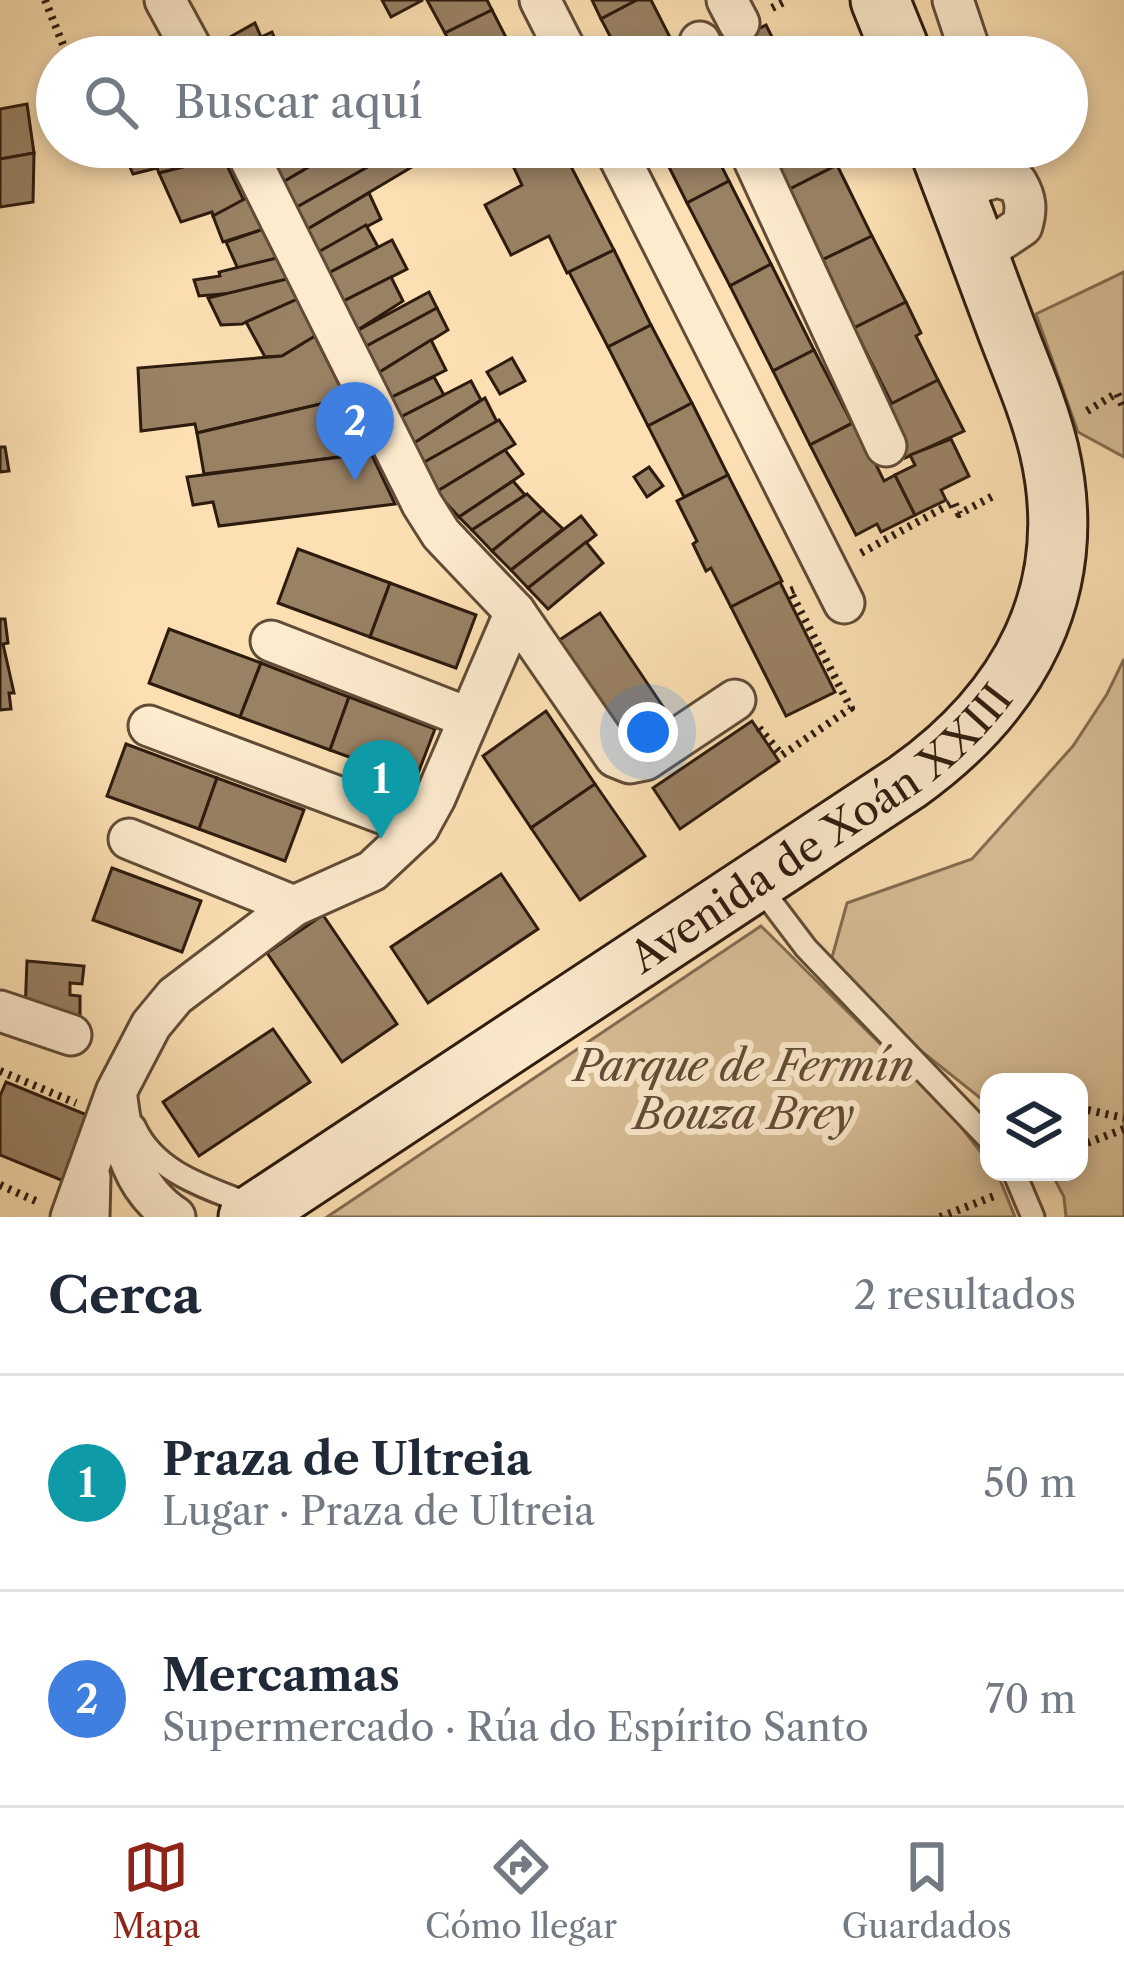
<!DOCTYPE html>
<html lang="es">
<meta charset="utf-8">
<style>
:root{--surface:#fff;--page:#f2f2f3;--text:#1f2937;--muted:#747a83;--line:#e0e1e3;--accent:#8f2418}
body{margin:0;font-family:"Libre Caslon Text",serif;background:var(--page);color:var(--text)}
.controls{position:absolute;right:36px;bottom:36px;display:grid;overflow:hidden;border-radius:24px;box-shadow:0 6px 18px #0003}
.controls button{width:108px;height:108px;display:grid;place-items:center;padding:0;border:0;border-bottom:3px solid var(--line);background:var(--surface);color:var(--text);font:60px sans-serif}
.you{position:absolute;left:648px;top:732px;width:42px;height:42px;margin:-30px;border:9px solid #fff;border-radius:50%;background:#1a73e8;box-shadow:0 0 0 18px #1a73e833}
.badge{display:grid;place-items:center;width:78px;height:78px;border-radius:50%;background:var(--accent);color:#fff;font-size:39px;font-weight:700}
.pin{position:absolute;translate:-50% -99px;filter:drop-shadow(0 3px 6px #0008)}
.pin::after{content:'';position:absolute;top:63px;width:42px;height:36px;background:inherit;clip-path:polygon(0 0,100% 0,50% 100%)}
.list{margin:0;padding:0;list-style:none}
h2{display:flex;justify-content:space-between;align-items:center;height:156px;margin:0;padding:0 48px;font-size:51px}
h2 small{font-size:39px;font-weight:400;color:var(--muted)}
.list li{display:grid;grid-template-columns:78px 1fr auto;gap:36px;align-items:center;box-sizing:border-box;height:216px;padding:0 48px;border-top:3px solid var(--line)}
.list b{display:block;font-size:45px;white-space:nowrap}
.list p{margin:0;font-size:39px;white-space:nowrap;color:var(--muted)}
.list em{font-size:39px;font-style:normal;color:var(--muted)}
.icon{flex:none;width:66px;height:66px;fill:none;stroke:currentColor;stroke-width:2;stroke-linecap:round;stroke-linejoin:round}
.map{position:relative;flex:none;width:1124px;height:1217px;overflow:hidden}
.search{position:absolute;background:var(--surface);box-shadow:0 6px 18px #0003;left:36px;right:36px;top:36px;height:132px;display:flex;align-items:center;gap:30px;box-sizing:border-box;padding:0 42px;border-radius:66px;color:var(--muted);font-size:45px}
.sheet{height:588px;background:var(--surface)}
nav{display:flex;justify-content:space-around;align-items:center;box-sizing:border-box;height:168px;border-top:3px solid var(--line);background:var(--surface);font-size:33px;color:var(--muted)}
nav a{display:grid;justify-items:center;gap:6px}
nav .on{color:var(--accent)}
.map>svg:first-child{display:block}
</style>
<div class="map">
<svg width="1124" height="1217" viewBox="0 0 1124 1217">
<rect width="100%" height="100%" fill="#fce0b3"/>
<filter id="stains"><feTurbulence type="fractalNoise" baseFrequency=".00167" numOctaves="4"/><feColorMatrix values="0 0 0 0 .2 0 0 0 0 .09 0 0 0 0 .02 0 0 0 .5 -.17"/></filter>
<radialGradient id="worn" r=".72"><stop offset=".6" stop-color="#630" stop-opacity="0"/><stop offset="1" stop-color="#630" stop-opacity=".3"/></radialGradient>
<g fill="#d9bf97" stroke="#836d52" stroke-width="3">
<path d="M1124,272V457L1078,432L1036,314Z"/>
<path d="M1124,659V1217H1066L1064,1197L1051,1172H1079V1082H989V1105L896,1031L831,961L847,903L972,859L1073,746L1107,694Z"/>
<path d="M761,926L951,1114L989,1163V1172L998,1175L1015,1217H327Z"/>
</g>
<g fill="#998164" stroke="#2d1b0e" stroke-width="3">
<path d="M382,0H423L391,17Z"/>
<path d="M427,0H487L492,10L445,33Z"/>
<path d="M592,0H637L601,19Z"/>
<path d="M637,0H651L680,57H621L601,19Z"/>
<path d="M492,10L516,57H457L445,33Z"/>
<path d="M255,23L261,37L272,32L276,42L243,57H211L207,50Z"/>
<path d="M766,25L782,57H718L715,51Z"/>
<path d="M284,40L292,57H243L252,51Z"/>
<path d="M27,104L34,153L0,159V109Z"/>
<path d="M121,147H218L223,157L159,173L157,168L133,174Z"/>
<path d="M283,147H343L278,185L263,159Z"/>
<path d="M343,147H403L290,211L278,185Z"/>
<path d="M403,147H421L427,158L301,233L290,211Z"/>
<path d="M518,147H561L614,250L567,273L549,236L511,255L485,205L522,185L507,153Z"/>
<path d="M659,147H712L729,181L687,203Z"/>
<path d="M763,147H828L837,165L786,191Z"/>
<path d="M34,153L33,202L0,207V159Z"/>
<path d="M223,157L244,201L213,216L212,212L181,222L159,173Z"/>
<path d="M837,165L872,236L820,261L786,191Z"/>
<path d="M729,181L771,264L730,286L687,203Z"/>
<path d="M369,193L381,219L313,255L301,233Z"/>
<path d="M252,195L267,228L223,242L213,216Z"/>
<path d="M366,225L378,247L323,276L313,255Z"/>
<path d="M267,228L281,257L238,269L226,242Z"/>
<path d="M872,236L906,302L854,328L820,261Z"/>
<path d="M392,240L407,269L338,304L323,276Z"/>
<path d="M614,250L651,325L608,347L569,272Z"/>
<path d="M281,257L291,278L246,292L199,296L194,280L220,276L219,272Z"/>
<path d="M771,264L814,350L773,371L730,286Z"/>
<path d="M391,277L403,301L353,333L338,304Z"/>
<path d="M291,278L300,298L242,324L221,325L208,298Z"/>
<path d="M429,292L437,308L361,349L353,333Z"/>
<path d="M300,298L317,336L282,356L265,357L246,322Z"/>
<path d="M906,302L921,333L916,336L938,380L892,404L854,328Z"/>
<path d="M437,308L448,330L375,375L361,349Z"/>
<path d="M651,325L692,403L648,426L608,347Z"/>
<path d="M315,336L346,398L197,433L195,424L141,431L138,368L282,356Z"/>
<path d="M431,340L446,370L388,399L375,375Z"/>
<path d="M814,350L852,423L810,445L773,371Z"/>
<path d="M512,358L525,381L500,394L487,372Z"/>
<path d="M434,377L444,395L397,419L388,399Z"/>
<path d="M938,380L964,431L905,458L881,409Z"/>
<path d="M471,381L481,400L411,445L397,419Z"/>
<path d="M346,398L371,453L204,474L197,433Z"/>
<path d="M485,398L497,422L421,464L411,445Z"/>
<path d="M692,403L728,475L684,497L648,426Z"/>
<path d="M499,420L515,444L436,492L421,464Z"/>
<path d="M855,422L884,481L895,475L915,515L881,532L877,524L856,535L810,445Z"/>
<path d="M951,439L969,476L941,490L946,500L915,515L895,475L915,465L910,455Z"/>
<path d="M0,447H5L9,471L0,472Z"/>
<path d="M505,450L523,474L459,517L436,492Z"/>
<path d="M371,453L395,504L219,526L213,502L193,505L187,477Z"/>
<path d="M649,467L663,486L647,497L634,477Z"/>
<path d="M728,475L782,581L731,607L711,568L706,571L693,544L697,541L677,501Z"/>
<path d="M513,481L525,495L472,530L459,517Z"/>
<path d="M527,494L543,510L492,551L472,530Z"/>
<path d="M543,510L563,529L511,570L492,551Z"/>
<path d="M581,516L596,535L528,588L511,570Z"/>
<path d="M586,542L603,563L548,609L528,588Z"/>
<path d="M298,549L390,583L370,637L278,603Z"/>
<path d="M780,582L835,692L786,716L731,607Z"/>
<path d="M390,583L476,615L456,668L370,637Z"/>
<path d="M600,613L666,711L619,744L552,645Z"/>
<path d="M0,619H5L8,643L3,644L14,693H9L11,709L0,710Z"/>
<path d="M169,629L261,663L240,717L149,683Z"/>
<path d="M261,663L349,697L330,750L240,717Z"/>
<path d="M349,697L435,729L415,781L330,750Z"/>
<path d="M546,711L595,784L531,828L483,756Z"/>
<path d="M752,721L779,761L680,829L653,788Z"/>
<path d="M126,744L217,778L199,829L107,796Z"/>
<path d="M217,778L304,810L285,861L199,829Z"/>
<path d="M595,784L645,856L580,900L531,828Z"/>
<path d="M112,868L201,901L182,952L93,920Z"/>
<path d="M501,874L538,929L428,1003L391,947Z"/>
<path d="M323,915L397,1024L342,1062L267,953Z"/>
<path d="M27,961L84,966L82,984L70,983V995L80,996V1029L25,1012Z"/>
<path d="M273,1029L310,1082L199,1156L163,1102Z"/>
<path d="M6,1082L92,1117L66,1182L0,1155V1096Z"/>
</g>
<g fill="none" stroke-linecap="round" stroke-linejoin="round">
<g stroke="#614c37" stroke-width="27">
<g id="lane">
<path d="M756,882L806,948L989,1139"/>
<path d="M134,1126C155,1174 209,1188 254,1206"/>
<path d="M1014,1172L1033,1217"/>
<path d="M98,1217L99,1176"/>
</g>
</g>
<g stroke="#614c37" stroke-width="45">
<g id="street">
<path d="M165,0L196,57"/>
<path d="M540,0L569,57"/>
<path d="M727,0L739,23"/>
<path d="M953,0L972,57"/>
<path d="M700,42L707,57"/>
<path d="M244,147L422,504L441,534L515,612L615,757L630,763L645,760L735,700"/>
<path d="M614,147L844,603"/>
<path d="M748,147L886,446"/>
<path d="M954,190L997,177L1017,183C1026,198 1027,209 1022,226L979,255"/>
<path d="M271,641L469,718"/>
<path d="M149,726L419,827"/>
<path d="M129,839L294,906"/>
<path d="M0,1011L71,1035"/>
<path d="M117,1098C123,1146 132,1188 175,1217"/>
<path d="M71,1217L116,1092L151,1025L175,996L294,906L372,871L419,827L435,798L515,612"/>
</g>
</g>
<g stroke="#2d1b0e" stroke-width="63">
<g id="secondary">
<path d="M880,0L903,57"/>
<path id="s1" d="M248,1217L907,782C1019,702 1082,591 1049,450C1039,408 1021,368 1006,328C984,268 961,207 938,147"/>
</g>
</g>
<g stroke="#2d1b0e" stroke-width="8" stroke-dasharray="3 6" stroke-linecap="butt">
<path d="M45,0L68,57"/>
<path d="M772,8L788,0"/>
<path d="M1087,411L1117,393L1124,409"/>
<path d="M861,553L954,502L959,514L995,495"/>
<path d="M759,728L782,755L851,708L790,591L795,589"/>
<path d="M0,1071L76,1103"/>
<path d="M1079,1108L1124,1118"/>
<path d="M1079,1146L1124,1129"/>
<path d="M0,1185L38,1202"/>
<path d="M940,1217L997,1195"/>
</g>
<use href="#lane" stroke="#fdebce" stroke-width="21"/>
<use href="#street" stroke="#fdebce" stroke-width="39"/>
<use href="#secondary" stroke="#fdebce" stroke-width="57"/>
</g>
<g text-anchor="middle" stroke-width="12" stroke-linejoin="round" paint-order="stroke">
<g font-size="42" fill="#2d1b0e" stroke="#fdebce">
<text dy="15" stroke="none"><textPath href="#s1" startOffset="693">Avenida de Xoán XXIII</textPath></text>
</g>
<g font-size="42" font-style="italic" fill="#614c37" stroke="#fdebce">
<text x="744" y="1081">Parque de Fermín<tspan x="744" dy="48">Bouza Brey</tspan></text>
</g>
</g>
<rect width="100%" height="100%" filter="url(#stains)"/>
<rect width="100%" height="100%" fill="url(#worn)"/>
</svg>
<div class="controls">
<button><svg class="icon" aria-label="layers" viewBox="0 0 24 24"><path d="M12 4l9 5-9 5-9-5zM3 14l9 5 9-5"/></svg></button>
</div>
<div class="you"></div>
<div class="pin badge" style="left:381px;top:839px;background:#0f9aa8">1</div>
<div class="pin badge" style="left:355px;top:481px;background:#3f7fe0">2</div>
<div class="search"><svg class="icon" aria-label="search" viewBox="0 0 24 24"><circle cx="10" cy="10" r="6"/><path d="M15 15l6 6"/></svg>Buscar aquí</div>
</div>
<section class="sheet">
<h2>Cerca<small>2 resultados</small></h2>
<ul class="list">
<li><span class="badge" style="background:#0f9aa8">1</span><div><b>Praza de Ultreia</b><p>Lugar · Praza de Ultreia</p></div><em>50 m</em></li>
<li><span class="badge" style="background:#3f7fe0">2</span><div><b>Mercamas</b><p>Supermercado · Rúa do Espírito Santo</p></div><em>70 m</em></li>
</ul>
</section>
<nav>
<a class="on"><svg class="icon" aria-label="map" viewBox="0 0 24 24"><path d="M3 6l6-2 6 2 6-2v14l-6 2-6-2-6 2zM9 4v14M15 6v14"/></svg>Mapa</a>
<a><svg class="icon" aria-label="directions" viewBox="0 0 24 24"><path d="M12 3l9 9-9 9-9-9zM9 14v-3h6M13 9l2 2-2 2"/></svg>Cómo llegar</a>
<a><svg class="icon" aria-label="saved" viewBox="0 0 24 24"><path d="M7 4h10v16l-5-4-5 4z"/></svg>Guardados</a>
</nav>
